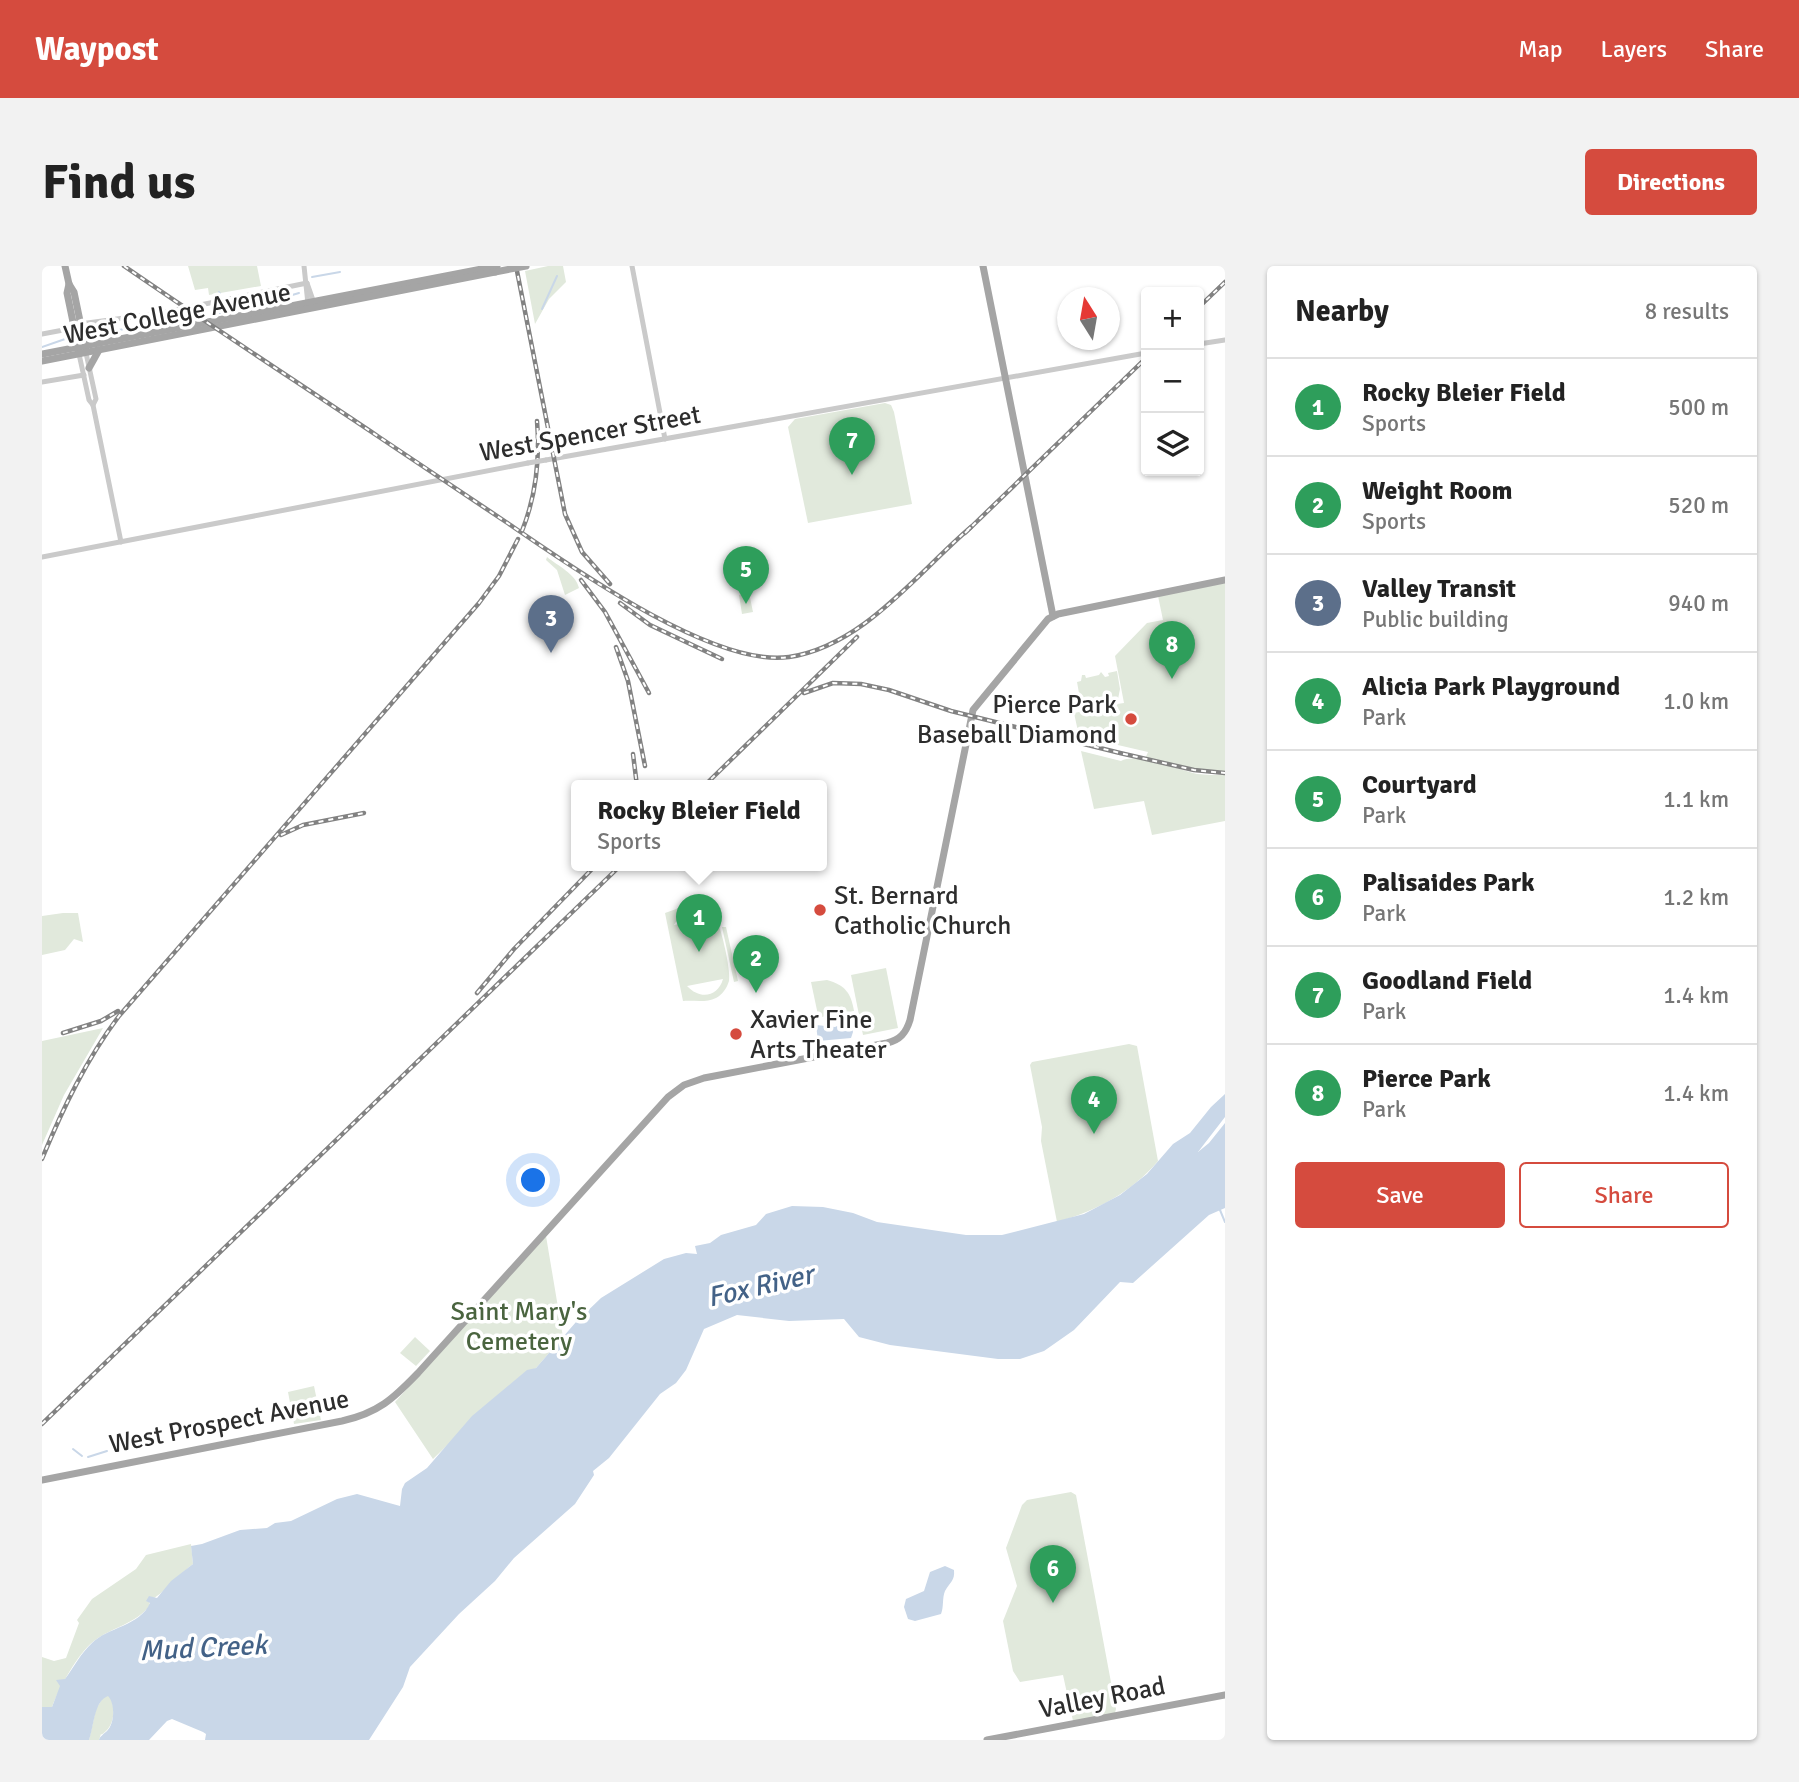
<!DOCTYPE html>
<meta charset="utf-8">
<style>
:root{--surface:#fff;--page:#f2f2f2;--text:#222;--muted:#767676;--line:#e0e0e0;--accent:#d54b3e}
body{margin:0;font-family:Signika,sans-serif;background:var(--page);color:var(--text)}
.controls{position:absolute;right:21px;top:21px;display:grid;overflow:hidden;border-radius:7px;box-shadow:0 2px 5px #0004}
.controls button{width:63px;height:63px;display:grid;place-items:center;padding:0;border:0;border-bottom:2px solid var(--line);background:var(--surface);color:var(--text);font:35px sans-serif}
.compass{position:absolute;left:1015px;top:21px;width:63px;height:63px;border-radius:50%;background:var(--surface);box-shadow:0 2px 5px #0004;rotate:349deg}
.you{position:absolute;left:492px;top:915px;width:24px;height:24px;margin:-18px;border:5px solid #fff;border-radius:50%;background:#1a73e8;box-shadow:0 0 0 10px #1a73e833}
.badge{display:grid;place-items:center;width:46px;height:46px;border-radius:50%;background:var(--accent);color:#fff;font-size:23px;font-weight:700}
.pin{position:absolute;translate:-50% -58px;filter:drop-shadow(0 2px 4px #0008)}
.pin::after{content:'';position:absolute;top:37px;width:24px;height:21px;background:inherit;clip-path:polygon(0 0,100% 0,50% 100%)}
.popup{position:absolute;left:529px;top:514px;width:256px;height:91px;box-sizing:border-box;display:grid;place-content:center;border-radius:7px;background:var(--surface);filter:drop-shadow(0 2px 5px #0005);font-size:23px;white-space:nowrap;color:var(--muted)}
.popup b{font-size:26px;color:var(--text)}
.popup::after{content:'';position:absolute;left:50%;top:100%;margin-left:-14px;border:14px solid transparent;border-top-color:var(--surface)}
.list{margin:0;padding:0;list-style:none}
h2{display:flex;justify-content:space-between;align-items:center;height:91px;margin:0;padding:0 28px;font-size:30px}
h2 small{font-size:23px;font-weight:400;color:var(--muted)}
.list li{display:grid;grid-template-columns:46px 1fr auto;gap:21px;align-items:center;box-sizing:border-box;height:98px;padding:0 28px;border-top:2px solid var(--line)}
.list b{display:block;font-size:26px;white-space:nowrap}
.list p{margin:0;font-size:23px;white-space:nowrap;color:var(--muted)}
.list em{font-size:23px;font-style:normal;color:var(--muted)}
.actions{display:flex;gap:14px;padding:21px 28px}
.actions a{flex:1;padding:16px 0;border:2px solid var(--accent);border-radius:7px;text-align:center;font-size:24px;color:var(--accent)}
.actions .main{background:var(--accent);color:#fff}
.icon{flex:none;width:38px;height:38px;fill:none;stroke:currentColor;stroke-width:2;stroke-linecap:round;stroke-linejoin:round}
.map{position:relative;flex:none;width:1183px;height:1474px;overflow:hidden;border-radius:7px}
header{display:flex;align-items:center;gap:42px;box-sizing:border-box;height:98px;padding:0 35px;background:var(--accent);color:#fff}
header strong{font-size:33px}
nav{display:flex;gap:38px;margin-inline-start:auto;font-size:24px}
.intro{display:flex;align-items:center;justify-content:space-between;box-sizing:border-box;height:168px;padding:0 42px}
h1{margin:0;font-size:49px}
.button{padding:18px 32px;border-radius:7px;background:var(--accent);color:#fff;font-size:24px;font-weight:700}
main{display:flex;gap:42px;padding:0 42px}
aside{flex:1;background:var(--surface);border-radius:7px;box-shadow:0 2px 5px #0004}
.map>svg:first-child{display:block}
</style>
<header>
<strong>Waypost</strong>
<nav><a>Map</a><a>Layers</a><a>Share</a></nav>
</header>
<div class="intro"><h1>Find us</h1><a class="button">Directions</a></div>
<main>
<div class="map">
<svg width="1183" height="1474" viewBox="0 0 1183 1474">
<rect width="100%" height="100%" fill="#fff"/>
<g fill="#e1e9dc" fill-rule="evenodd">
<path d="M146,0H215L219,20L167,29L166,22L153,24Z"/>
<path d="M506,0H521L524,16L507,33L493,58L483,5Z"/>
<path d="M843,137L849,139L852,146L870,238L766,257L746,161L753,153Z"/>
<path d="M505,291C516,300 534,308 537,322L523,329L515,304L504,294Z"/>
<path d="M1183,317V507L1152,504L1103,493L1106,486L1037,470L1032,447L1067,440L1066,438L1040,444L1035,416L1039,415L1040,409H1043L1044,412L1057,409L1059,406L1063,411L1067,410L1066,407L1075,405L1078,423L1075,438L1082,437L1073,390L1105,357L1121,354L1116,330Z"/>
<path d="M707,327L711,346L700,348L697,329Z"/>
<path d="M1039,485L1079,495C1095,486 1137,504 1155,508C1164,509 1174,509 1183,509V555L1110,569L1102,535L1052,543Z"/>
<path d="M651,637C658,637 665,639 670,645C678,654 689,703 687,715C685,722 680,729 674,732C664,737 652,734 641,735L623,647ZM654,642L663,646L668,652L632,659L640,646ZM681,713C676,731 658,734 645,720Z"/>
<path d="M21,647H36L41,676L32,673L23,684L0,689V650Z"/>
<path d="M680,661H684L696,715L692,716Z"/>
<path d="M844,702L856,762L821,769L809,709Z"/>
<path d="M785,714C803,719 809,727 812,745L779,751L776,749L769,716Z"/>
<path d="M61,762L22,829L0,879V775Z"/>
<path d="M1087,778L1095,780L1116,895C1090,926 1054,945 1015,956L999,875L1000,861L988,799L990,796Z"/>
<path d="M504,970L521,1071L494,1102L480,1109L460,1126L391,1193L353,1136Z"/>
<path d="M373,1071L388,1085L374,1100L358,1087Z"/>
<path d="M272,1120L279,1154L252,1158L246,1126Z"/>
<path d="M1029,1226L1034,1229L1074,1443L1073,1447L1031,1455L1021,1409L978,1416L971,1405L961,1355L975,1320L964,1282L980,1239L985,1234Z"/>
<path d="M149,1278L151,1298C136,1309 122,1328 107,1335L108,1339C94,1358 70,1361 52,1375C36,1387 17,1422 10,1441H0V1391L12,1395L24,1392L37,1357L35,1354L50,1333L94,1303L104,1289Z"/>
<path d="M62,1430H68C73,1440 73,1457 64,1465C56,1473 61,1463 57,1474H47L54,1443Z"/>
</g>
<g fill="#c9d7e8">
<path d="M804,756L809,758L811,766L809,772L776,775L774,759L793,761Z"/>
<path d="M1183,828V851L1156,886L1167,877L1183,857V942L1167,949L1091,1017L1078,1016L1032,1064L1002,1085L978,1093H956L848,1079L817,1071L802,1053L747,1055L695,1049L662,1063L644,1104L634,1117L618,1128L567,1192L551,1205L552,1209L533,1238L472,1292L453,1315L417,1348L368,1401L361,1421L327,1474H163L164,1468L161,1466L130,1453L125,1455L107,1474H57C58,1470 62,1468 65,1465C73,1457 73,1437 66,1430C52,1435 52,1460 47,1474H0V1441H10L18,1420L14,1414L23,1413C32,1401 39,1387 50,1377C66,1361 98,1360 108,1337L104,1335L107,1330L115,1332L129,1315L151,1298L149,1280L160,1278L198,1264L225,1262L233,1257L249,1255L295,1233L315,1228L358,1240L360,1223L363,1217L385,1202L430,1150L485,1104L494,1102L534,1056L559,1032L622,993L644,987L655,988L653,980L668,977L679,969L714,959L724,948L750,940L781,941L811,947L835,956L924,969H960L1042,948L1078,929L1105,908L1131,878L1148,867L1169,841Z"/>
<path d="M903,1300L912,1304C913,1315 908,1316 903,1325C900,1332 902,1341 899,1348L873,1355L866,1353L862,1341L864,1333L882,1325L888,1306Z"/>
</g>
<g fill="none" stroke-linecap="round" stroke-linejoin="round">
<g stroke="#c9d7e8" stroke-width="2">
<path d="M270,11L298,6"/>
<path d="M177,26L178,28"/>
<path d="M177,40L178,47"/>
<path d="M500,43L515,10"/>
<path d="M178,45L230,35L257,27"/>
<path d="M49,66L60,67L149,51"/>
<path d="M0,81L26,72"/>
<path d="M1178,944L1183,956"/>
<path d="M31,1183L40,1190"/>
<path d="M46,1191L65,1185"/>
</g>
<g stroke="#cacaca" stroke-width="5">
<path d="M262,0L266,38"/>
<path d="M590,0L623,173"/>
<path d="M265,17L272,37"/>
<path d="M38,58L119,47L265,17"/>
<path d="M0,68L32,62"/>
<path d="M1157,78L1183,74"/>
<path d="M44,87L54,133L51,139"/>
<path d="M37,88L47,134L51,139L79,276"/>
<path d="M0,116L42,109"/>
<path d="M504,194L1104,87"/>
<path d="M0,291L486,197"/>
</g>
<g stroke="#a5a5a5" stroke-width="7">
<path d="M23,0L27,18L32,26L44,84"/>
<path d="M941,0L1011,350"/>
<path d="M27,18L25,27L37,85"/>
<path d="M0,88L455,0"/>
<path d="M0,95L453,6"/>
<path d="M47,102L57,84"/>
<path d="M0,1214L300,1155C336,1147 351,1133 376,1107L626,831L642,819L662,812L845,777C858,774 864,767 868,754L931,444L1006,353L1016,348L1183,314"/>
<path d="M945,1474L1183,1429"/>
</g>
<g stroke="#828282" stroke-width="4.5">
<g id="rail">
<path d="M82,0C166,58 252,114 337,171C379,199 422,228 464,256C527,299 671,402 747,391C821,380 874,308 929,261"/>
<path d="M474,0L523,248L540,286L568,318"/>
<path d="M1157,41L1183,16"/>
<path d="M480,265C494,230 498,192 495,155"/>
<path d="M923,267L1104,92"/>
<path d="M539,314L563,346L607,427"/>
<path d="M578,337L608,359L680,393"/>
<path d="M574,381L586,415L603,500"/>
<path d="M762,427L791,417L819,418L847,424L909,445L1078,487L1152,504L1183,507"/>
<path d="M591,488L595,520"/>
<path d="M662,520L815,371"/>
<path d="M239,569L261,559L322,547"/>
<path d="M435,727L472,683L553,600"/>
<path d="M21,767L59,755L76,745"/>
<path d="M0,893C21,842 44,794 77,750L437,337L457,310L476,273"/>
<path d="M0,1158L578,600"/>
</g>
</g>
<use href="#rail" stroke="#fff" stroke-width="2" stroke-dasharray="5" stroke-linecap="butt"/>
<path stroke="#cacaca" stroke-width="5" d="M486,197L504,194"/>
<path stroke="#a5a5a5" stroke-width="7" d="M453,6L484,0"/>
</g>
<g fill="#d54b3e" stroke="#fff" stroke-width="2.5">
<circle cx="1089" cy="453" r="7"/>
<circle cx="778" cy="644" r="7"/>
<circle cx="694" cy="768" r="7"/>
</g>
<g text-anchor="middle" stroke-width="7" stroke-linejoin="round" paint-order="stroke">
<g font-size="26" fill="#2d2d2d" stroke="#fff">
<text transform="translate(135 47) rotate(-11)" y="9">West College Avenue</text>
<text transform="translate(548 167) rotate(-10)" y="9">West Spencer Street</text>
<text transform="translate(187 1155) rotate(-11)" y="9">West Prospect Avenue</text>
<text transform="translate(1060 1431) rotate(-11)" y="9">Valley Road</text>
</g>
<g font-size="26" fill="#2d2d2d" stroke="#fff" text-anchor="start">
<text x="1075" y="447" text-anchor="end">Pierce Park<tspan x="1075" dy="30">Baseball Diamond</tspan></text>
<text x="792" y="638">St. Bernard<tspan x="792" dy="30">Catholic Church</tspan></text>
<text x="708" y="762">Xavier Fine<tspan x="708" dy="30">Arts Theater</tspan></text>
</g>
<g font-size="26" fill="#4a643f" stroke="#fff">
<text x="477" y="1054">Saint Mary's<tspan x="477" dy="30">Cemetery</tspan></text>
</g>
<g font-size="28" font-style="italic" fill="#436287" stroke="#fff">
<text transform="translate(718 1019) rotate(-13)" y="10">Fox River</text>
<text transform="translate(161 1381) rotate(-3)" y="10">Mud Creek</text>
</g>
</g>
</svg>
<div class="controls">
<button>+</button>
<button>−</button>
<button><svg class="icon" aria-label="layers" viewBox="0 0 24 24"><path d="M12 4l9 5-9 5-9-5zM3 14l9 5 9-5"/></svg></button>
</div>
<svg class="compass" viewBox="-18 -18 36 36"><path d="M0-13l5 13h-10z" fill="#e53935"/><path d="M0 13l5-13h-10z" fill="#767676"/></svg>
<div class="you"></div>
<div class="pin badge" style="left:657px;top:686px;background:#2e9e5b">1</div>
<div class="popup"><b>Rocky Bleier Field</b>Sports</div>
<div class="pin badge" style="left:714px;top:727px;background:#2e9e5b">2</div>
<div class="pin badge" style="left:509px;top:387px;background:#5c6f8a">3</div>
<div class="pin badge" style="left:1052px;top:868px;background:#2e9e5b">4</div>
<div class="pin badge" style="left:704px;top:338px;background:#2e9e5b">5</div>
<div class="pin badge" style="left:1011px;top:1337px;background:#2e9e5b">6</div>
<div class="pin badge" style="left:810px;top:209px;background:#2e9e5b">7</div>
<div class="pin badge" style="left:1130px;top:413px;background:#2e9e5b">8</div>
</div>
<aside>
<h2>Nearby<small>8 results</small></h2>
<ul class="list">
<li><span class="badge" style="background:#2e9e5b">1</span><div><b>Rocky Bleier Field</b><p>Sports</p></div><em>500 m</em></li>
<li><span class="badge" style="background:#2e9e5b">2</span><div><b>Weight Room</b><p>Sports</p></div><em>520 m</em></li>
<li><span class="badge" style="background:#5c6f8a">3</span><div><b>Valley Transit</b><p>Public building</p></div><em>940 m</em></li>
<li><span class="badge" style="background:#2e9e5b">4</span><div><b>Alicia Park Playground</b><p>Park</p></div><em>1.0 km</em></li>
<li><span class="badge" style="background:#2e9e5b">5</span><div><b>Courtyard</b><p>Park</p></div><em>1.1 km</em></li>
<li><span class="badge" style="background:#2e9e5b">6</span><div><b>Palisaides Park</b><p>Park</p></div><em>1.2 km</em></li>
<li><span class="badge" style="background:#2e9e5b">7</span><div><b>Goodland Field</b><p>Park</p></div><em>1.4 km</em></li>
<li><span class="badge" style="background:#2e9e5b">8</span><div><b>Pierce Park</b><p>Park</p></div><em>1.4 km</em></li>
</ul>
<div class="actions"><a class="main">Save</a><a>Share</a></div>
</aside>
</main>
